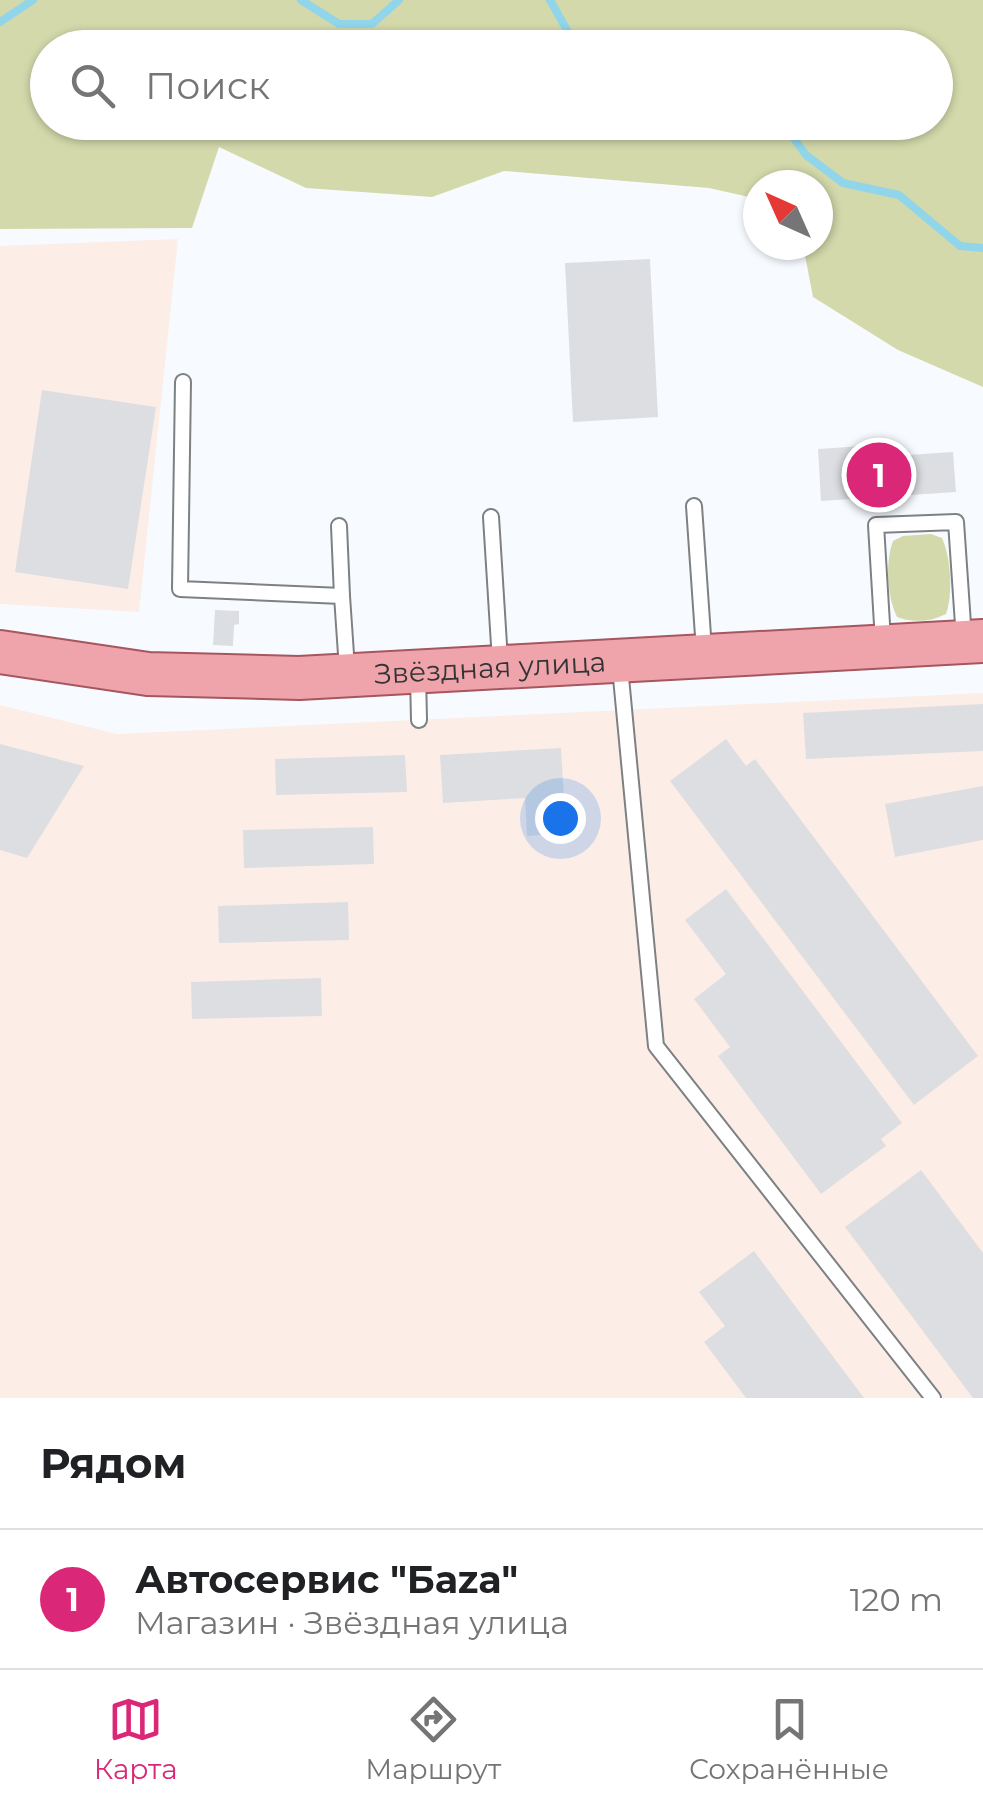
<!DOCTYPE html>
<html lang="ru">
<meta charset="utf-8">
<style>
:root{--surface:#fff;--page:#f6f6f6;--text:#202124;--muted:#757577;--line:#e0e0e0;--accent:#db2777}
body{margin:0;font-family:Montserrat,sans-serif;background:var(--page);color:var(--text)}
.compass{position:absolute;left:743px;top:170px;width:90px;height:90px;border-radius:50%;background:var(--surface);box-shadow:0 2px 8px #0004;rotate:315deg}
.you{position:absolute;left:560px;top:818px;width:35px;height:35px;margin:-25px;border:8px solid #fff;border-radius:50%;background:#1a73e8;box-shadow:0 0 0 15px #1a73e833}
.badge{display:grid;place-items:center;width:65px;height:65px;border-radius:50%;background:var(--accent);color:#fff;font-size:32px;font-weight:700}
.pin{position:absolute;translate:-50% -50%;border:5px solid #fff;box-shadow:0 2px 10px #0006}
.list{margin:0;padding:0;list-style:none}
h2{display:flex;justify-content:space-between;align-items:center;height:130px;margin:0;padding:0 40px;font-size:42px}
h2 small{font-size:32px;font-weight:400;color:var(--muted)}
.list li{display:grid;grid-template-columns:65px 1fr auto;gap:30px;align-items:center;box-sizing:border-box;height:140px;padding:0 40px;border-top:2px solid var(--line)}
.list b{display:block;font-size:38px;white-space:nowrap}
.list p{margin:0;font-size:32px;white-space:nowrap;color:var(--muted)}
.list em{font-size:32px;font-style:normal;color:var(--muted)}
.icon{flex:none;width:55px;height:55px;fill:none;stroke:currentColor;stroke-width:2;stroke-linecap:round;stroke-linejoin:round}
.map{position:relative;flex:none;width:983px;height:1398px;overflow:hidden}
.search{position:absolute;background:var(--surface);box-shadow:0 2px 8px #0004;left:30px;right:30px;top:30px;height:110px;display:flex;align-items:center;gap:25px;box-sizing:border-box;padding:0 35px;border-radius:55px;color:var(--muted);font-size:38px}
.sheet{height:270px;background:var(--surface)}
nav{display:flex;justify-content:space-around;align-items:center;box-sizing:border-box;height:140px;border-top:2px solid var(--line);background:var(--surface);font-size:28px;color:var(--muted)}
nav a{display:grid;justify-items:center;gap:5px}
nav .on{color:var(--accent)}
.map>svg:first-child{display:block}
</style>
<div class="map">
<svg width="983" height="1398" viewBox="0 0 983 1398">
<rect width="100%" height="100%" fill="#f7fbff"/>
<g fill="#fceee7">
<path d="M178,239L139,612L0,604V246Z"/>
<path d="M983,693V1398H0V705L117,734Z"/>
</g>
<g fill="#d3d9ab" fill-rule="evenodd">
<path d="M0,0H983V387L898,350L813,297L803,245H818V185H758V199L709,188L504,171L432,197L306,188L219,147L192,228L0,229ZM48,48H936V122H48Z"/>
<path d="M931,534L942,538C951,558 953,594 946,614C930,622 913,623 897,617C887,597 885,562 893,541L903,536Z"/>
</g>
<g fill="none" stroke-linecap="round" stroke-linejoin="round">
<g stroke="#90d5ea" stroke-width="8">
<path d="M301,0L339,24H372L399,0"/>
<path d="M550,0L577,48"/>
<path d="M0,22L33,0"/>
<path d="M668,48L706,36L728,48"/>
<path d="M782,122L806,155L843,183L899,195L960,246L983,248"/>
</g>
</g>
<g fill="#dddee2">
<path d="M650,259L658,417L573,422L565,263Z"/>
<path d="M42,390L156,407L128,589L15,572Z"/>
<path d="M877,445L878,457L953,452L956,492L821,501L818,449Z"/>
<path d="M215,610L239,611V624L234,625L233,646L213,645Z"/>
<path d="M983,704V751L806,759L803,713Z"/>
<path d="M726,739L746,766L755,759L978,1056L914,1105L670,781Z"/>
<path d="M0,744L84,766L27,858L0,850Z"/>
<path d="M561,748L566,833L527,836L525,798L443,803L440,755Z"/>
<path d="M405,755L407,792L276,795L275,759Z"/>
<path d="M983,786V840L895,857L885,804Z"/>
<path d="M373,827L374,864L244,868L243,830Z"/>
<path d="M726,889L902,1123L881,1139L886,1146L821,1194L718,1056L730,1047L694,999L726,974L685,920Z"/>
<path d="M348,902L349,940L219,943L218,906Z"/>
<path d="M321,978L322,1016L192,1019L191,982Z"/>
<path d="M921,1170L983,1253V1398H973L845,1227Z"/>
<path d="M754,1251L864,1398H746L704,1342L725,1326L699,1292Z"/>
</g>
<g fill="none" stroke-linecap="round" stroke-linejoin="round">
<g stroke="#7d8184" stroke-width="18">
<g id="lane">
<path d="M183,382L180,589L342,596L347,669"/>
<path d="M694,506L704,650"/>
<path d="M491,517L500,661"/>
<path d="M339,526L342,596"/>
<path d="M883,641L876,525L956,522L964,639"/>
<path d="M620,667L656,1046L933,1398"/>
<path d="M418,675L419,720"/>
</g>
</g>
<g stroke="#a6565e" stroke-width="46">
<g id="primary">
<path id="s1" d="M0,652L148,674L299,678L983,641"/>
</g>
</g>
<use href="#lane" stroke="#fff" stroke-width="14"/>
<use href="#primary" stroke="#efa4ac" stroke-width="42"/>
</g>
<g text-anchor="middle" stroke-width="9" stroke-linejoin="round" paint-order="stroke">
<g font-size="28" fill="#323435" stroke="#fff">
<text dy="10" stroke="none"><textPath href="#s1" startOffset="492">Звёздная улица</textPath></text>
</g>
</g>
</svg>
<svg class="compass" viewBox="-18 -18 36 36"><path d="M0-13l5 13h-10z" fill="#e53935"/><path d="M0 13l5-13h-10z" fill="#757577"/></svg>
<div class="you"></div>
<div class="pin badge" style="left:879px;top:475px">1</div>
<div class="search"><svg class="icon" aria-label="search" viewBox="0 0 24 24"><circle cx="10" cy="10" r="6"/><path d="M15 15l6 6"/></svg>Поиск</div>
</div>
<section class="sheet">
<h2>Рядом<small></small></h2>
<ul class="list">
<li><span class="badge">1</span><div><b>Автосервис &quot;Баzа&quot;</b><p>Магазин · Звёздная улица</p></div><em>120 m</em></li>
</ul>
</section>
<nav>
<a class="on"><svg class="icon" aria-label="map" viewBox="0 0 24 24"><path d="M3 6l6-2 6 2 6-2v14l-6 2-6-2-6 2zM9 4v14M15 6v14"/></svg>Карта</a>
<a><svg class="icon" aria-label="directions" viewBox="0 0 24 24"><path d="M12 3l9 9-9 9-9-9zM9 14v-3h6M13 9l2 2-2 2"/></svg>Маршрут</a>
<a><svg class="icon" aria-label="saved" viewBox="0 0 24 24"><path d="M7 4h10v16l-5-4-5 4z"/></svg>Сохранённые</a>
</nav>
